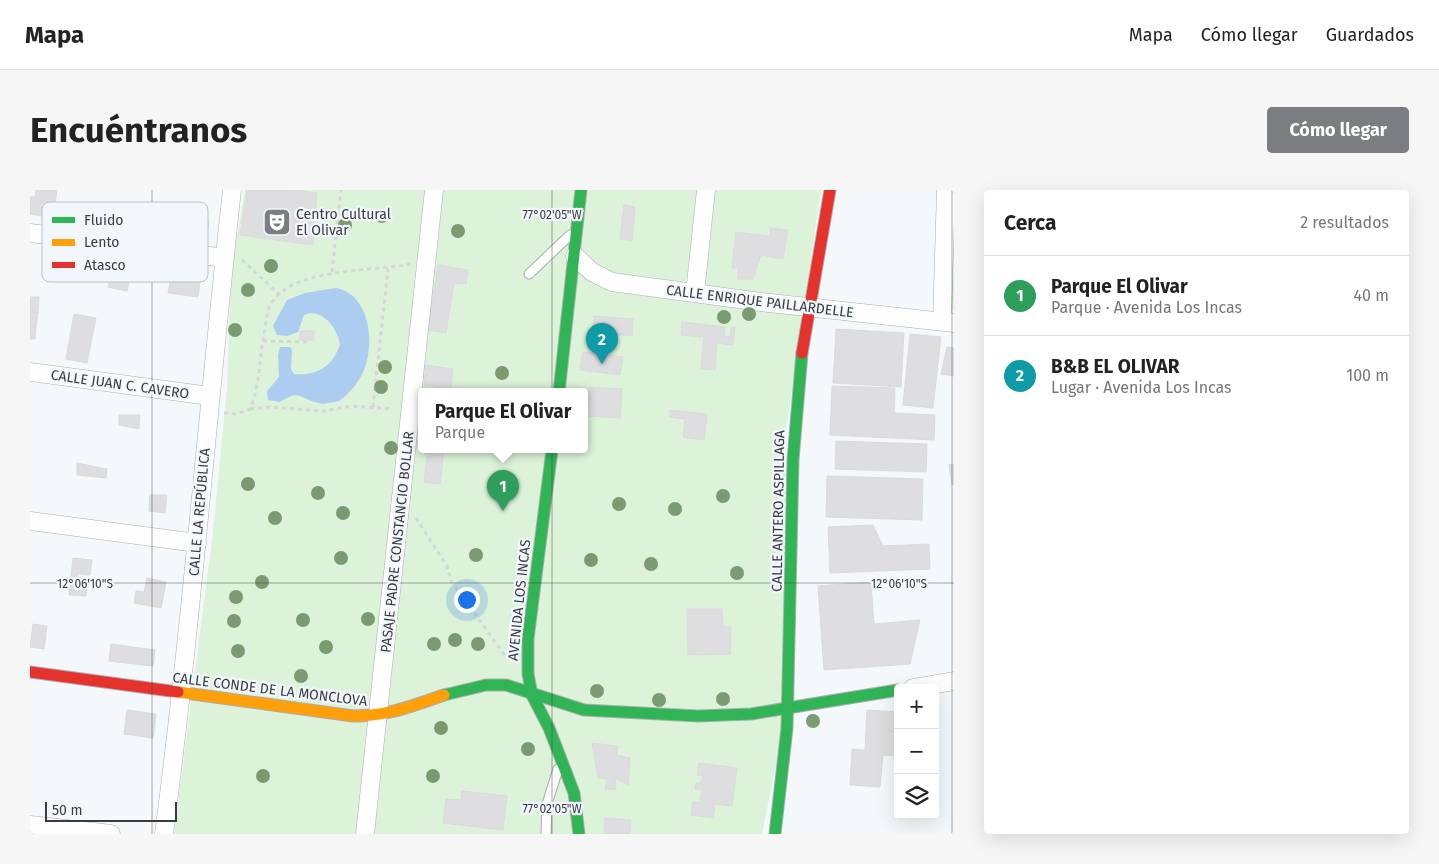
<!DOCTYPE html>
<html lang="es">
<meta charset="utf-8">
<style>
:root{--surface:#fff;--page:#f6f6f6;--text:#222;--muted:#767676;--line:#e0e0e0;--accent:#7b7d81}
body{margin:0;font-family:"Fira Sans",sans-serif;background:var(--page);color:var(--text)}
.controls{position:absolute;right:15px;bottom:15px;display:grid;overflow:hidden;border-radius:5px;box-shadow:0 5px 20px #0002}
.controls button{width:45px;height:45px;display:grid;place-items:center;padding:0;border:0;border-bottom:1px solid var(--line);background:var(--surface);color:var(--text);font:25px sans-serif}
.scale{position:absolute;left:15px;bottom:12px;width:132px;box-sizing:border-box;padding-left:5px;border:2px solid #393b3f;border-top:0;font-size:14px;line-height:18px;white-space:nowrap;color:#393b3f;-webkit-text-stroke:4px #f2f7fe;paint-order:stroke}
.you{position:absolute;left:436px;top:409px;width:18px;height:18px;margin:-12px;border:4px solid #fff;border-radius:50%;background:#1a73e8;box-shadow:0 0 0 8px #1a73e833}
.badge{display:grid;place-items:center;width:32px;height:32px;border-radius:50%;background:var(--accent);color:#fff;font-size:16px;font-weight:700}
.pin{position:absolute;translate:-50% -41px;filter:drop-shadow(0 1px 2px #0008)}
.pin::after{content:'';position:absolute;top:26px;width:18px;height:15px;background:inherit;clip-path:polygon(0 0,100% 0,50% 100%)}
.popup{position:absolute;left:388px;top:198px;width:170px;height:65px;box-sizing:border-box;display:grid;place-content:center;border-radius:5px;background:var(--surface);filter:drop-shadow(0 1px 4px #0005);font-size:16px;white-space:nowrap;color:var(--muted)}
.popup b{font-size:19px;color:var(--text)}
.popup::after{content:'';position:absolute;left:50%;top:100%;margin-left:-10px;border:10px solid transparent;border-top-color:var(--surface)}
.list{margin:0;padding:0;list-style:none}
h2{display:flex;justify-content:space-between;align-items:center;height:65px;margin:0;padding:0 20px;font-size:21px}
h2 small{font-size:16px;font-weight:400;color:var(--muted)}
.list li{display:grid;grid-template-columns:32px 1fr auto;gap:15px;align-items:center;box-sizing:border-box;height:80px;padding:0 20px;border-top:1px solid var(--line)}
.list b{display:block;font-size:19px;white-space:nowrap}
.list p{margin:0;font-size:16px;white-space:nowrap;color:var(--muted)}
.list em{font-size:16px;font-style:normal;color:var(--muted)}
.icon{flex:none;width:28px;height:28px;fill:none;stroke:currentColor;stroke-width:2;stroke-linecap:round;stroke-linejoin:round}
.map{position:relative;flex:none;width:924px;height:644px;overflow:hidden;border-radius:5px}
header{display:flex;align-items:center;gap:30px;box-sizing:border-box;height:70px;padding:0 25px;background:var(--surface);border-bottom:1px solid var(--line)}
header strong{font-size:24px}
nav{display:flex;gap:28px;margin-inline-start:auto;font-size:18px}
.intro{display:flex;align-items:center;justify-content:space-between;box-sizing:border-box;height:120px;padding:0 30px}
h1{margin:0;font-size:35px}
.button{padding:12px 22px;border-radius:5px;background:var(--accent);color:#fff;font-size:18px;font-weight:700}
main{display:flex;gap:30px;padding:0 30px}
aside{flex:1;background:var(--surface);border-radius:5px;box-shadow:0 5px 20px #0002}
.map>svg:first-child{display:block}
</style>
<header>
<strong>Mapa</strong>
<nav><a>Mapa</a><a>Cómo llegar</a><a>Guardados</a></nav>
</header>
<div class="intro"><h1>Encuéntranos</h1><a class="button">Cómo llegar</a></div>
<main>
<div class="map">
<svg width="924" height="644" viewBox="0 0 924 644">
<rect width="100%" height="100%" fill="#f5f8fb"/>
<g fill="#dcf3d9" fill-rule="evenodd">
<path d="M215,0H791L757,234L748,255L757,277L751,550L732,644H144L183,342L197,198L201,79ZM392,202H554V260H392Z"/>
<path d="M924,0V119H919Z"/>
</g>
<path fill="#adcdf0" d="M305,98C342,103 347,161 330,188C325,197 317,205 309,211C303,212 295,215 288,213C269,208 270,199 250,212L238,210L237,201L249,187L248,165L250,157H260L262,160L261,179L264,184C288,186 303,176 310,154C307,138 292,117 274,125L268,142L257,146L247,145L243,136L257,110L275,103Z"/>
<g fill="#dedee0" stroke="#dadadc">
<path d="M6,0H27L23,28L0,24V7H5Z"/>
<path d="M217,0H265L287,3L283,55L210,45Z"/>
<path d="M594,15L605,17L602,51L590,49Z"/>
<path d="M135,24H152L150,33L162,32L163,26L179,31L175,56L130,49Z"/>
<path d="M741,38L758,40L753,69L731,65L723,89H708V78H702L706,42L740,46Z"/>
<path d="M85,68L103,72L97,101L78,97Z"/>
<path d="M408,75L438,80L436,94L424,93L416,143L398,140Z"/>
<path d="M142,81L171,85L168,107L138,103Z"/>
<path d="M0,107H9L8,123L0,122Z"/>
<path d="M0,122L8,123L6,137L0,136Z"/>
<path d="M44,124L66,128L57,173L36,169Z"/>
<path d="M564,126L603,129L602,146L562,142Z"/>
<path d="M652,132L695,137L694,146L700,147L701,137H705L703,155L687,153L685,180L671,179L674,147L651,145Z"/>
<path d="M0,136L6,137L5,149H0Z"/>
<path d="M806,139L874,143L871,197L803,193Z"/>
<rect x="270" y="141" width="14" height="9"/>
<path d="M880,144L911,147L903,218L873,215Z"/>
<path d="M917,157L924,158V186L911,184Z"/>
<path d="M553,162L593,167L590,185L550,180Z"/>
<path d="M396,175L423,179L420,202H404L405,196L394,195Z"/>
<path d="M802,196L865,198L864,223L905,225L904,250L800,245Z"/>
<path d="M559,197L592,199L590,228L557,226Z"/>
<path d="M640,220L677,224L674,250L653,247L655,229L640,227Z"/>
<path d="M89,225H110L109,239L89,235Z"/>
<path d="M806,251L897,254L896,282L805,279Z"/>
<path d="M398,260H414L410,294L394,292Z"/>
<path d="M47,273L77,279L76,288L47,285Z"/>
<path d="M924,274V294L922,295L919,275Z"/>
<path d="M797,286L893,289L892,330L796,327Z"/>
<path d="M120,305H137L135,323L119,321Z"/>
<path d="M843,335L853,356L899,354L900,379L800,383L798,337Z"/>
<path d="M43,368L62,370L60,385L48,384L47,394L57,395L56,406L39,405Z"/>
<path d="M117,388L136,392L131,418L104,413L106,401L114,402Z"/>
<path d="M841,392L844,434L890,430L880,474L794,480L788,396Z"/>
<path d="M657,419H692L693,437H701L700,464L658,465Z"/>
<path d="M3,434L17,436L14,459L0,457Z"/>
<path d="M81,454L125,460L123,476L79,471Z"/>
<path d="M97,520L126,524L123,548L94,544Z"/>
<path d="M837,520L868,522V566L853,565L850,597L820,595L822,559L835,560Z"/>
<path d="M562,553L588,556L586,565L600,568L598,595L585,588L586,599H575L577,589L568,588Z"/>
<path d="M669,573L707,578L702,616L685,614L683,628L661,625L663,612L670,613L672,599H665L666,594L671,592L674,586L667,585Z"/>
<path d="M432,601L477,606L473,640L413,633L416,609L431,610Z"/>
<path d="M575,628L601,630L600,644H574Z"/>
</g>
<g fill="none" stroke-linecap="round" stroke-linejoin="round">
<g stroke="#aaadb0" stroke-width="11">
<g id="lane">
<path d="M499,84L540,45"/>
<path d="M516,644L517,614L528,579"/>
</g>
</g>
<g stroke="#aaadb0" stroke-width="19">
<g id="street">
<path d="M0,43L195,68"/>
<path d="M545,66L562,82L582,92L731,112L924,133"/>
<path d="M665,103L676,0"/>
<path d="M912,131L916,0"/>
<path d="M0,182L180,206"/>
<path d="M0,331L167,353"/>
<path d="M883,498L924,491"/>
<path d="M0,635L81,644"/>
<path d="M134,644C162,430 178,215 202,0"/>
<path d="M335,644L404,0"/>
</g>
</g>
<g stroke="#aaadb0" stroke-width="13">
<g id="fast">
<path d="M529,202L551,0"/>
<path d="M522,260L498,449V484L502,505L519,538L544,603L549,644"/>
<path d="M414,505L456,495H476L554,520L668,526L721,524L868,500"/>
<path d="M745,644L757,538L763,270L772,163"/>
</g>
</g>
<g stroke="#aaadb0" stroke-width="13">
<path id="slow" d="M148,502L323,526C358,526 382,516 414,505"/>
</g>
<g stroke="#aaadb0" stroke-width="13">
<g id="jam">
<path d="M772,163L800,0"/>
<path d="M0,482L148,502"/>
</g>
</g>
<g stroke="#d4d6d7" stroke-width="3" stroke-dasharray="4 4" stroke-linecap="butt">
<path d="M212,70L250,105"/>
<path d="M302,82L311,0"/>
<path d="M233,151L279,152"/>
<path d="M343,217L358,79"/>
<path d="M220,219L239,217L294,221L322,216L363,219"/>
<path d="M194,223L207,224L220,219C230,196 229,169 234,144C236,135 236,122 241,114C262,77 343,82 380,74"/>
<path d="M386,328L417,376L421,391L476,467"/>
</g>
<use href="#lane" stroke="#fefefe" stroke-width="9"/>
<use href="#street" stroke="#fefefe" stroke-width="18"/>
<use href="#fast" stroke="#30b455" stroke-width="11"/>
<use href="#slow" stroke="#ff9f0a" stroke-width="11"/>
<use href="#jam" stroke="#e5322d" stroke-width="11"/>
</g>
<g fill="#7b9a72">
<circle cx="352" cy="26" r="7"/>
<circle cx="315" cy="35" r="7"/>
<circle cx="428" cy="41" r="7"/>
<circle cx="241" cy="76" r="7"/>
<circle cx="218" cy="100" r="7"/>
<circle cx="719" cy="124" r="7"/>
<circle cx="694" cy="127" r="7"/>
<circle cx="205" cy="140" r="7"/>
<circle cx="355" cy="177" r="7"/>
<circle cx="472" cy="183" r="7"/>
<circle cx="351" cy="197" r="7"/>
<circle cx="361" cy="258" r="7"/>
<circle cx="218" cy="294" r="7"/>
<circle cx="288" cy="303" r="7"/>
<circle cx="693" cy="306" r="7"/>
<circle cx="589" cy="314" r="7"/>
<circle cx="645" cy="319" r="7"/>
<circle cx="313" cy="323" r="7"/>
<circle cx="245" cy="328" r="7"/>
<circle cx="446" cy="365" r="7"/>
<circle cx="311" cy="368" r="7"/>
<circle cx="561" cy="370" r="7"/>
<circle cx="621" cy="374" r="7"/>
<circle cx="707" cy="383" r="7"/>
<circle cx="232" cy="392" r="7"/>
<circle cx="206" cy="407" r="7"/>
<circle cx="338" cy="429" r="7"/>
<circle cx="273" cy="430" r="7"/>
<circle cx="204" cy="431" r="7"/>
<circle cx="425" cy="450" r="7"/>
<circle cx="404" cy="454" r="7"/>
<circle cx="448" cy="454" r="7"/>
<circle cx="296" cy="457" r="7"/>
<circle cx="208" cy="461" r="7"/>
<circle cx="271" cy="486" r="7"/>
<circle cx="567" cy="501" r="7"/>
<circle cx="693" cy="509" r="7"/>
<circle cx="629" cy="510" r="7"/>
<circle cx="783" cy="531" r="7"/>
<circle cx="411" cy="538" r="7"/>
<circle cx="498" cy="559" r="7"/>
<circle cx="233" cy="586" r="7"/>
<circle cx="403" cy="586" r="7"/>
</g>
<path fill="none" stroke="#393b3f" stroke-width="1" stroke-opacity="0.45" d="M122,0V644M522,0V644M922,0V644M0,393H924"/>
<defs>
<g id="theatre-square" transform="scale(1.4375)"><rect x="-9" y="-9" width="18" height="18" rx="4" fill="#7b7d81" stroke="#f2f7fe"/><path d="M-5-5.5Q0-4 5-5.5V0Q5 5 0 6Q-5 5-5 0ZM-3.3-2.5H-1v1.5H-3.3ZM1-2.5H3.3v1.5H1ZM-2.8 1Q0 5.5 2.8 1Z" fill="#fff"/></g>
</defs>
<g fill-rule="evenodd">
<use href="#theatre-square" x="247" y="32"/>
</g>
<g text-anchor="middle" stroke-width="4.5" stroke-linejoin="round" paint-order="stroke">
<g font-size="14" fill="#393b3f" stroke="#f2f7fe" text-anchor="start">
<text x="266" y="29">Centro Cultural<tspan x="266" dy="16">El Olivar</tspan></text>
</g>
<g font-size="14" fill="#393b3f" stroke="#f2f7fe">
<text transform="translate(730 111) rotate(7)" y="5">CALLE ENRIQUE PAILLARDELLE</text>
<text transform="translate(90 194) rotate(8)" y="5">CALLE JUAN C. CAVERO</text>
<text transform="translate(748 321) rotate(-89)" y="5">CALLE ANTERO ASPILLAGA</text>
<text transform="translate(169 322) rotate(-85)" y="5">CALLE LA REPÚBLICA</text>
<text transform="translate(367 352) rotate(-84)" y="5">PASAJE PADRE CONSTANCIO BOLLAR</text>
<text transform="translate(489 410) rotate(-84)" y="5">AVENIDA LOS INCAS</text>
<text transform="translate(240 499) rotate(7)" y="5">CALLE CONDE DE LA MONCLOVA</text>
</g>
</g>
<rect x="12" y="12" width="166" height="80" rx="8" fill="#f2f7fe" stroke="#babfc5" stroke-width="1"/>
<rect x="22" y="27" width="23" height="6" fill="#30b455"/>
<rect x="22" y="49" width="23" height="7" fill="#ff9f0a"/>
<rect x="22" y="72" width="23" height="6" fill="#e5322d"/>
<g font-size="14" fill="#393b3f">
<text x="54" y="35">Fluido</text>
<text x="54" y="57">Lento</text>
<text x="54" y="80">Atasco</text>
</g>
<g font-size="12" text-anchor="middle" fill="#393b3f" stroke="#f2f7fe" stroke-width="4.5" stroke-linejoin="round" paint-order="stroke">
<text x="522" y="29">77°02'05"W</text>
<text x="55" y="398">12°06'10"S</text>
<text x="869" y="398">12°06'10"S</text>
<text x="522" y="623">77°02'05"W</text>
</g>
</svg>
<div class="controls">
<button>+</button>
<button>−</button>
<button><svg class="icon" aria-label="layers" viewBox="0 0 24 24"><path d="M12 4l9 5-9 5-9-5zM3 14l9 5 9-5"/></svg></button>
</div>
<div class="scale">50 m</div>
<div class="you"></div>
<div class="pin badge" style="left:473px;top:321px;background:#2e9e5b">1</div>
<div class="popup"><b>Parque El Olivar</b>Parque</div>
<div class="pin badge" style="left:572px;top:174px;background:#0f9aa8">2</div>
</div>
<aside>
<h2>Cerca<small>2 resultados</small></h2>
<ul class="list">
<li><span class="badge" style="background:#2e9e5b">1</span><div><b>Parque El Olivar</b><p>Parque · Avenida Los Incas</p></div><em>40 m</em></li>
<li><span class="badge" style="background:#0f9aa8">2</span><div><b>B&amp;B EL OLIVAR</b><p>Lugar · Avenida Los Incas</p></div><em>100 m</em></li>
</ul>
</aside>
</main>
